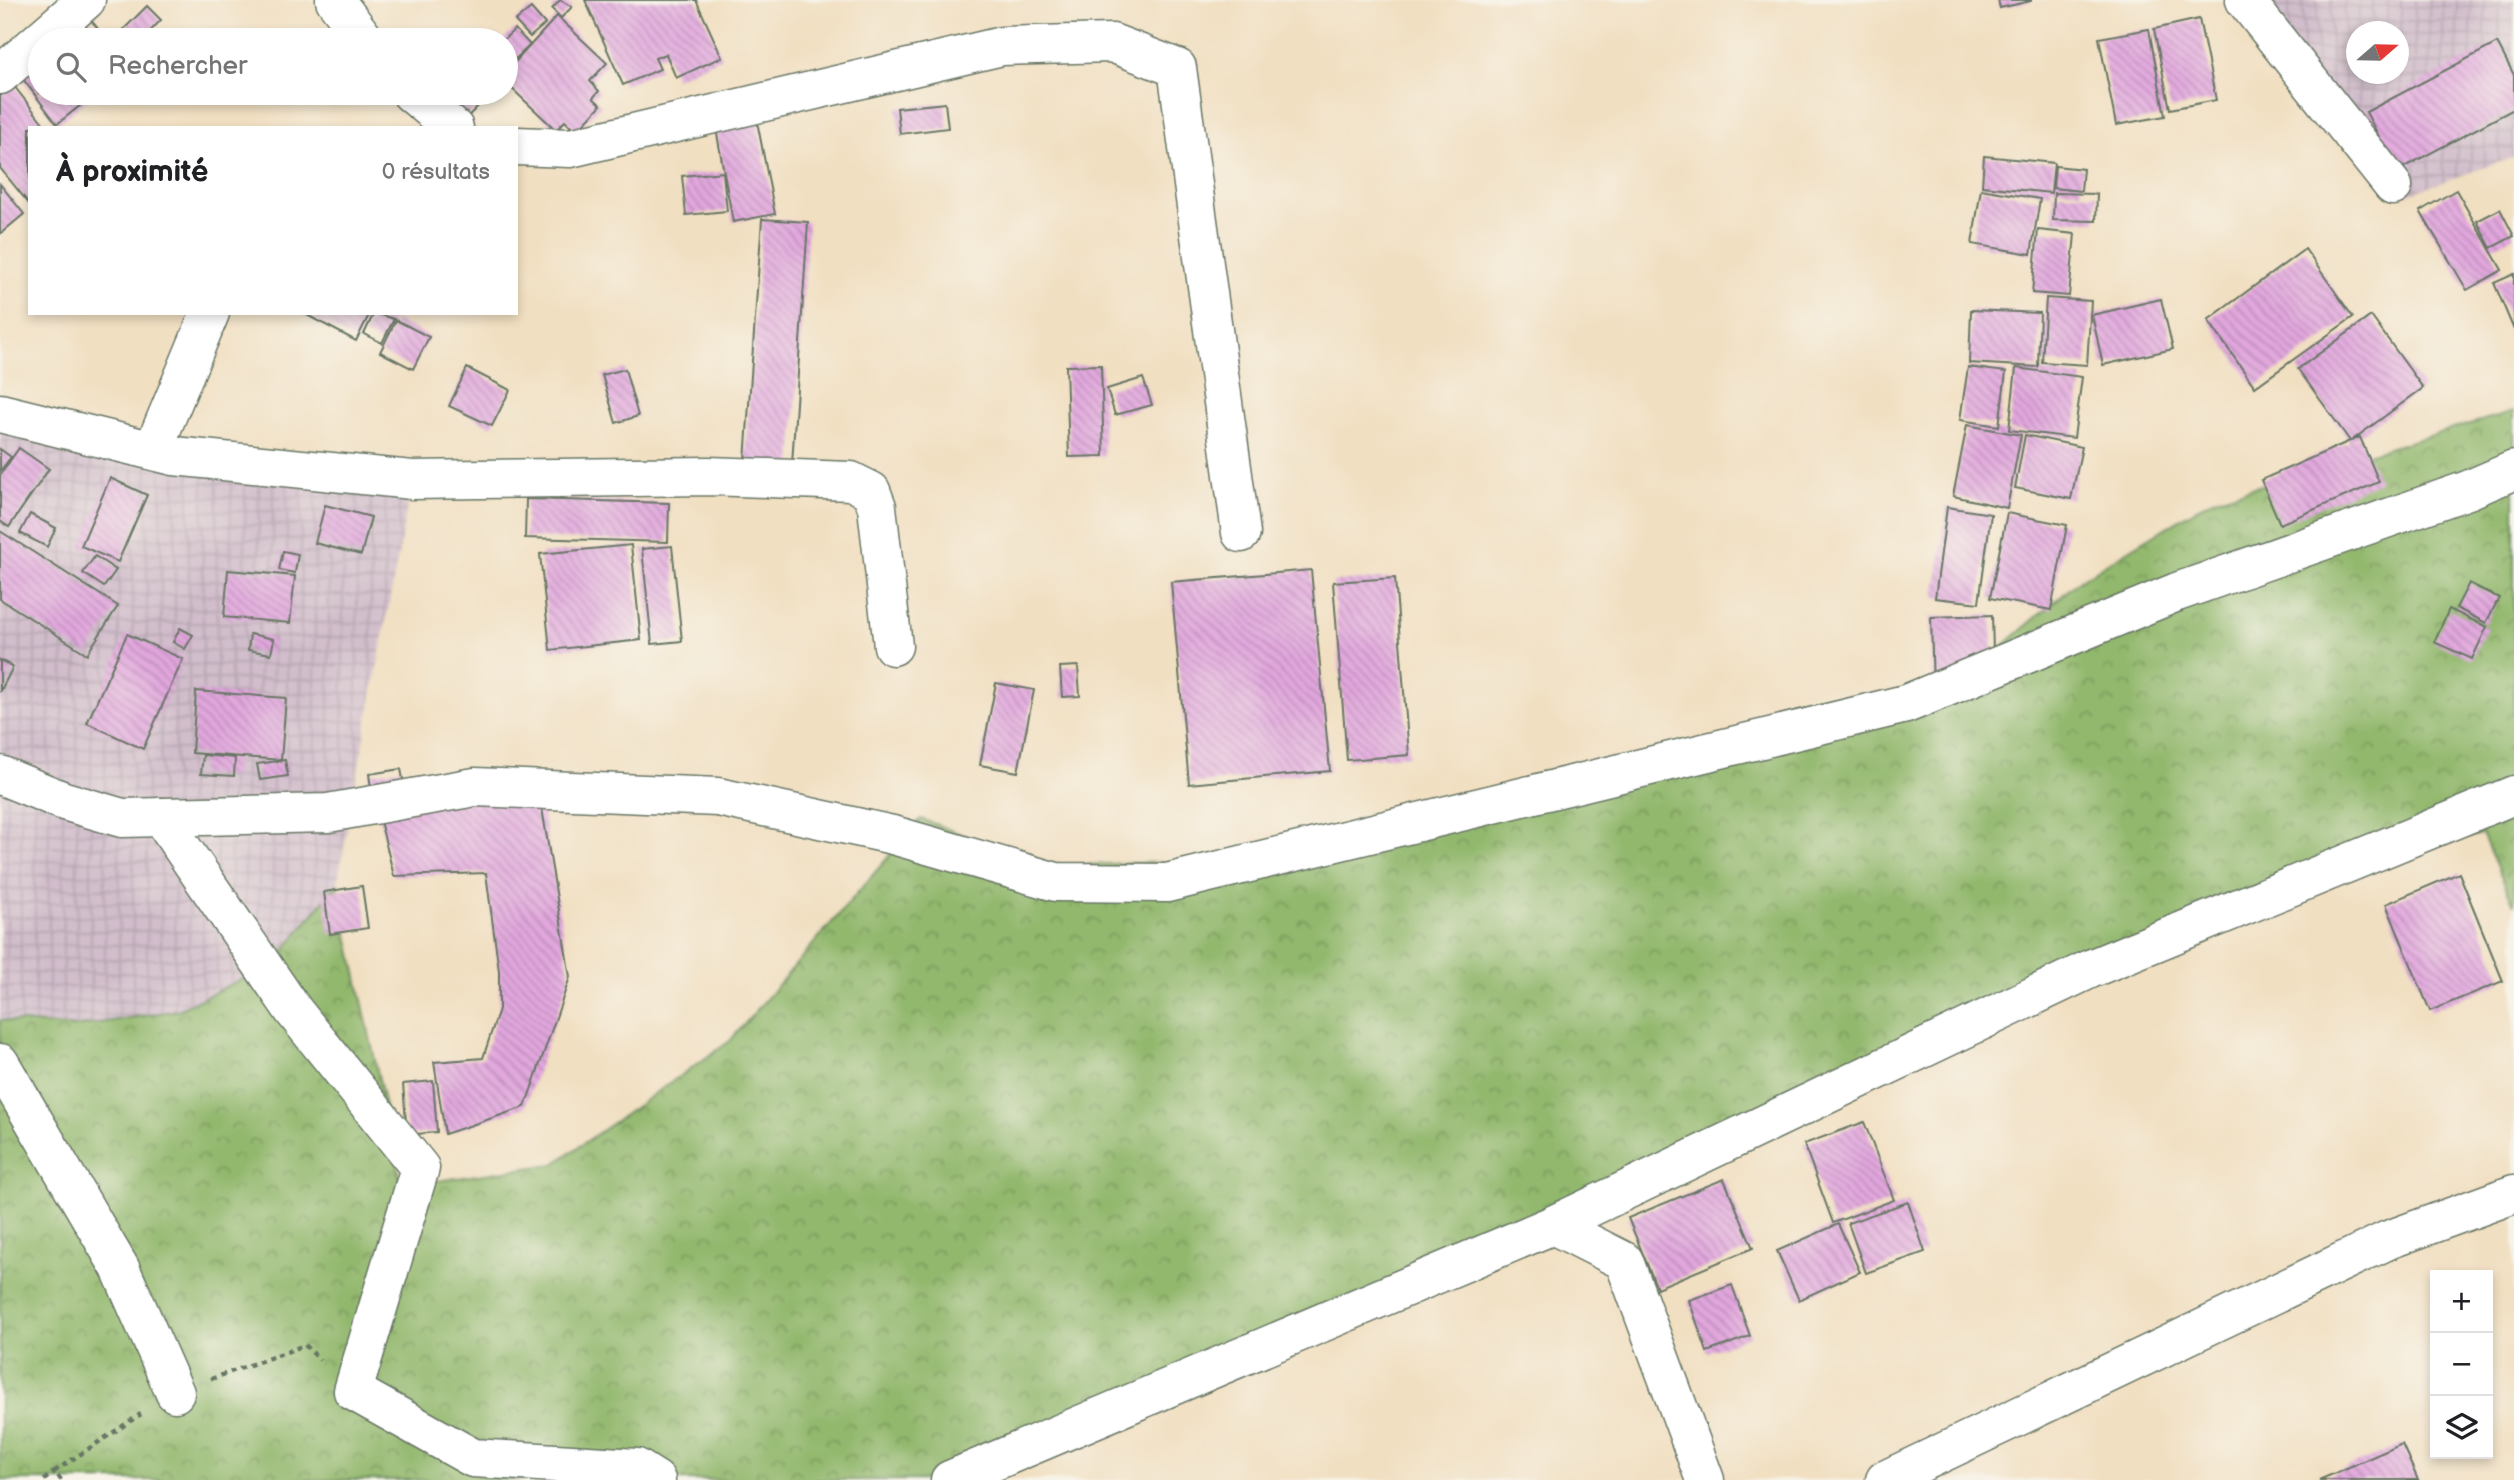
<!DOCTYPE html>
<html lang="fr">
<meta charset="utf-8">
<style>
:root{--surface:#fff;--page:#f6f6f6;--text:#202124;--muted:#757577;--line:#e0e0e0}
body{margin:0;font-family:"Balsamiq Sans",sans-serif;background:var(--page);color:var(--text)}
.controls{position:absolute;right:21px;bottom:21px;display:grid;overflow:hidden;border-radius:0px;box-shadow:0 4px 10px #0003}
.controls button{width:63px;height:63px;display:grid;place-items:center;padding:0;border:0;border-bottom:2px solid var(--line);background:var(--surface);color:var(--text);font:35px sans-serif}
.compass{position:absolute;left:2346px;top:21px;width:63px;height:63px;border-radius:50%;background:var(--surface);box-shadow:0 4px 10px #0003;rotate:70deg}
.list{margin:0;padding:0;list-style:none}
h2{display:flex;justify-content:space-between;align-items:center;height:91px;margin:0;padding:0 28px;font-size:30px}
h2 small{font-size:23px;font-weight:400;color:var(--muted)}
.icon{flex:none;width:38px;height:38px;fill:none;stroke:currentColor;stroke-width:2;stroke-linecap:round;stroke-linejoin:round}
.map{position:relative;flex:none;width:2514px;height:1480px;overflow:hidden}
.search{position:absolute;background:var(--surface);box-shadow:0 4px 10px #0003;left:28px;top:28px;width:490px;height:77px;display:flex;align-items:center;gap:18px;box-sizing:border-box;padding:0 24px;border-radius:38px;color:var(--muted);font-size:26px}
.panel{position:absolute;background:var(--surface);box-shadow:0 4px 10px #0003;left:28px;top:126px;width:490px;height:189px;border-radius:0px}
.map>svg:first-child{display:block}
</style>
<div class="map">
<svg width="2514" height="1480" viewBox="0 0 2514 1480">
<defs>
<pattern id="industrial-grid" width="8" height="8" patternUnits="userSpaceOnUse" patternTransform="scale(1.75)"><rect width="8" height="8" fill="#d1bdcb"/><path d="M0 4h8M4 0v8" fill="none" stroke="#b3a3af"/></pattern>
<pattern id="forest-crowns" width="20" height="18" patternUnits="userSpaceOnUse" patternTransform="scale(1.75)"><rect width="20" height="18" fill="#92b86d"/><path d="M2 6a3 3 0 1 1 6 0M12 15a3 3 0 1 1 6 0" fill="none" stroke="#77975a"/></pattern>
<pattern id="building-back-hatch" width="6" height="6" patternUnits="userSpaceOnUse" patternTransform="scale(1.75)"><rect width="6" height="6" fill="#e2a7de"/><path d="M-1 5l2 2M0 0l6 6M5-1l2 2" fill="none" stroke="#b789b5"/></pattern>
</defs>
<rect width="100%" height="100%" fill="#f7f3e8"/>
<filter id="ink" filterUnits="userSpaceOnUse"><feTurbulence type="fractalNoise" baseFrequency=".0143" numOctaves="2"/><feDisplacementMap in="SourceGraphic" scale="14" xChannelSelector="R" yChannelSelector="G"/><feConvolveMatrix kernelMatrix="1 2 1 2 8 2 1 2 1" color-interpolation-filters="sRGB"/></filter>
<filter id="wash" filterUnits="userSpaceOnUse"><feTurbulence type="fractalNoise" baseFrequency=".00686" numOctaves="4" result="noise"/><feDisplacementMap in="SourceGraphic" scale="28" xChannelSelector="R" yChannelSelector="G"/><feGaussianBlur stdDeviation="1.57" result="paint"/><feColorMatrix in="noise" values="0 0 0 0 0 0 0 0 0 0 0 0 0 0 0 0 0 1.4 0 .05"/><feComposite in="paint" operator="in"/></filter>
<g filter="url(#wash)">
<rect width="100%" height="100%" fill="#f1dfc1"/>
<g fill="url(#industrial-grid)" fill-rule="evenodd">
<path d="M2236,0H2514V157L2403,196ZM2356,32H2398V74H2356Z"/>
<path d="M0,413L412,480L337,884L272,965L178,1010L75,1027L0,1020Z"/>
</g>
<path fill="url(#forest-crowns)" stroke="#587a50" stroke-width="2" d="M2514,411V905L2482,834L2335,864L964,1480H0V1020L75,1027L178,1010L272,965L337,884L402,1186L554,1164L730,1041L921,819L1046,866L1199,861L1962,681L2080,580L2211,500Z"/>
<g id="blocks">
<g fill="url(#building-back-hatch)">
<path d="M560,0L572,7L561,18L552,9Z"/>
<path d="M585,0H696L722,57L676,78L666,54L655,58L660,69L623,85Z"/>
<path d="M1998,0H2031V1L2000,8Z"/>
<path d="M147,6L161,20L142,40H123L118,35Z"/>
<path d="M531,8L545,24L530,37L515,21Z"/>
<path d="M557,16L607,63L590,81L599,91L593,98L601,105L576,132L565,121L556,130L506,83V72Z"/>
<path d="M90,19L107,40H63Z"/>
<path d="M2199,19L2216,100L2170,109L2154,29Z"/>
<path d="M515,29L530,45L508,66L503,40Z"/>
<path d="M2149,29L2165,116L2116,125L2099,38Z"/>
<path d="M2497,43L2514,75V109L2397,171L2366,112Z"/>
<path d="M40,59V93H96L57,124L20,75Z"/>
<path d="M14,86L47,128H30V205L0,168V96Z"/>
<path d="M451,93H467L479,105L457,128L433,111Z"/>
<path d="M945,103L948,128L900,134L897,108Z"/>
<path d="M756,116L775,214L733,222L715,123Z"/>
<path d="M1984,156L2054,163L2051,193L1982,186Z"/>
<path d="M2055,166L2083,169L2081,191L2053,188Z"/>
<path d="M723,172L727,211L686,215L682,176Z"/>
<path d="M0,184L24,214L0,234Z"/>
<path d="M1981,189L2040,199L2031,254L1972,244Z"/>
<path d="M2456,190L2502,270L2467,290L2420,211Z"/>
<path d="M2054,193L2097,194L2096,221L2053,220Z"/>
<path d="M2500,209L2514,236L2491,248L2477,221Z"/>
<path d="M762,219L808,222L792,464L745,461Z"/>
<path d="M2038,230L2075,234L2069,296L2032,293Z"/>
<path d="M2305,249L2353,317L2255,387L2208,320Z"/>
<path d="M2514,274V330L2494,283Z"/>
<path d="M2046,298L2091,301L2087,365L2042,362Z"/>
<path d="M2161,299L2173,349L2103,365L2092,315Z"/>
<path d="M1971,310L2040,313L2038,367L1969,363Z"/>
<path d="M303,313H370L356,341Z"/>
<path d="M374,313L394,319L382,343L364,334Z"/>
<path d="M2371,316L2423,388L2351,441L2360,437L2379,482L2280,524L2261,480L2350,441L2298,369Z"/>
<path d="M396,320L429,337L413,369L380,352Z"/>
<path d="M1101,365L1104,456L1069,457L1066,366Z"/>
<path d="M1968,367L2006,372L1999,426L1960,420Z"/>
<path d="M467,368L510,390L492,426L449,406Z"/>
<path d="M2016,368L2082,377L2074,438L2009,430Z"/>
<path d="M625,369L638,416L616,423L602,375Z"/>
<path d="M1143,378L1152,405L1115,415L1107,389Z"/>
<path d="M1967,425L2021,435L2007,508L1953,496Z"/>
<path d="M2025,435L2082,447L2071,499L2015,488Z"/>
<path d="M19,448L49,469L9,527L0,521V475Z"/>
<path d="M0,449L11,457L0,471Z"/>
<path d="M110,478L147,495L118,562L81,546Z"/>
<path d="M526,499L669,503L668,542L525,538Z"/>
<path d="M325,505L371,517L361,555L315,543Z"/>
<path d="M1947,507L1991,514L1979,603L1935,598Z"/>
<path d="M2007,513L2067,525L2051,610L1990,598Z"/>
<path d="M30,514L56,528L47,547L20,533Z"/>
<path d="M0,531L118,606L87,654L0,599Z"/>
<path d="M631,545L641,640L550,650L540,554Z"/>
<path d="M672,546L682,641L652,644L642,549Z"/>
<path d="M283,551L298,554L295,573L279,570Z"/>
<path d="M95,556L116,570L104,587L83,573Z"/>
<path d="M228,570L295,576L290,623L224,617Z"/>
<path d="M1311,570L1330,771L1189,784L1171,582Z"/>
<path d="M1395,578L1409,755L1347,760L1333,582Z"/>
<path d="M2469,583L2499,598L2486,623L2456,608Z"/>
<path d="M2449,609L2487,627L2472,659L2434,642Z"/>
<path d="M1992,615L1994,689L1933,691L1931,617Z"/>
<path d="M180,628L193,635L185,649L173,642Z"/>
<path d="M127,634L183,659L143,749L87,723Z"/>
<path d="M250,634L274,639L271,654L248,650Z"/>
<path d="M0,660L13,667L0,692Z"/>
<path d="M1078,666L1080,696L1062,697L1060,667Z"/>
<path d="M996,683L1034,690L1018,772L980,765Z"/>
<path d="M196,691L286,698L281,760L192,753Z"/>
<path d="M203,755L235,758L234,776L201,774Z"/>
<path d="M285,760L288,776L260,780L257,764Z"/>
<path d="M401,769L405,790L372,795L369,774Z"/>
<path d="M538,784L570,977L525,1107L445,1134L434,1062L483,1058L499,1009V971L486,873L394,876L376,805Z"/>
<path d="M2459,873L2503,981L2430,1011L2386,904Z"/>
<path d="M362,886L368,928L330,934L324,892Z"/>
<path d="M433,1081L437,1132L407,1135L403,1084Z"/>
<path d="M1864,1122L1894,1200L1833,1223L1804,1144Z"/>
<path d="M1724,1179L1753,1248L1657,1288L1628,1218Z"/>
<path d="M1908,1202L1925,1252L1866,1273L1848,1223Z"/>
<path d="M1838,1224L1860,1272L1799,1300L1777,1251Z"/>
<path d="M1732,1285L1750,1336L1707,1352L1689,1300Z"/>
<path d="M2402,1444L2418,1480H2319Z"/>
</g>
</g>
</g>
<g filter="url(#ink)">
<use href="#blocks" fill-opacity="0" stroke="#687665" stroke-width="2"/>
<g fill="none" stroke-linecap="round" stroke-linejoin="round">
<g stroke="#687665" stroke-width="41">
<g id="minor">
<path d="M335,0L365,40"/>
<path d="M2245,0L2393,186"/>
<path d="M0,75L86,0"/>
<path d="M411,93L454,128"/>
<path d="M516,146L570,148L1002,46L1112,43L1177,68L1241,533"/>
<path d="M0,413L174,456L412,480L708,476L851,481L871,491L877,507L893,646"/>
<path d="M153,450L210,313"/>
<path d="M0,775L64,801L122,818L328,813L475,787L718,797L893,835L1056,882L1167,883L1906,704L2177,592L2468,490L2514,470"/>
<path d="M161,817L293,1010L420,1168L353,1391L473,1458L637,1468L656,1480"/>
<path d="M0,1063L120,1268L175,1393"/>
<path d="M1553,1225L1624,1261L1705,1480"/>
<path d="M950,1480L1553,1225L2090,969L2514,795"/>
<path d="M1885,1480L2388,1240L2514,1194"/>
</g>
</g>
<g stroke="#687665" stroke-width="4.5" stroke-dasharray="5 5" stroke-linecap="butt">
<path d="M211,1379L305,1345L320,1360"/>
<path d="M44,1480L55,1471"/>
<path d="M61,1480L55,1471L141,1414"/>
</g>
<use href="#minor" stroke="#fff" stroke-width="38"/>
</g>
</g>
</svg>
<div class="controls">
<button>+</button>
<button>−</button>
<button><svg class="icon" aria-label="layers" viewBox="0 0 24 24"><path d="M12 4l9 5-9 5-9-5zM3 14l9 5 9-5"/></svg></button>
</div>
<svg class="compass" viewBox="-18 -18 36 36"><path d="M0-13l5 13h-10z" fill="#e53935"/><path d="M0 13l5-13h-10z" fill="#757577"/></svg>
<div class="search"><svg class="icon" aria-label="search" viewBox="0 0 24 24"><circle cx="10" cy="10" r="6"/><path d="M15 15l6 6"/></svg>Rechercher</div>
<section class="panel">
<h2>À proximité<small>0 résultats</small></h2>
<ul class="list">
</ul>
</section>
</div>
